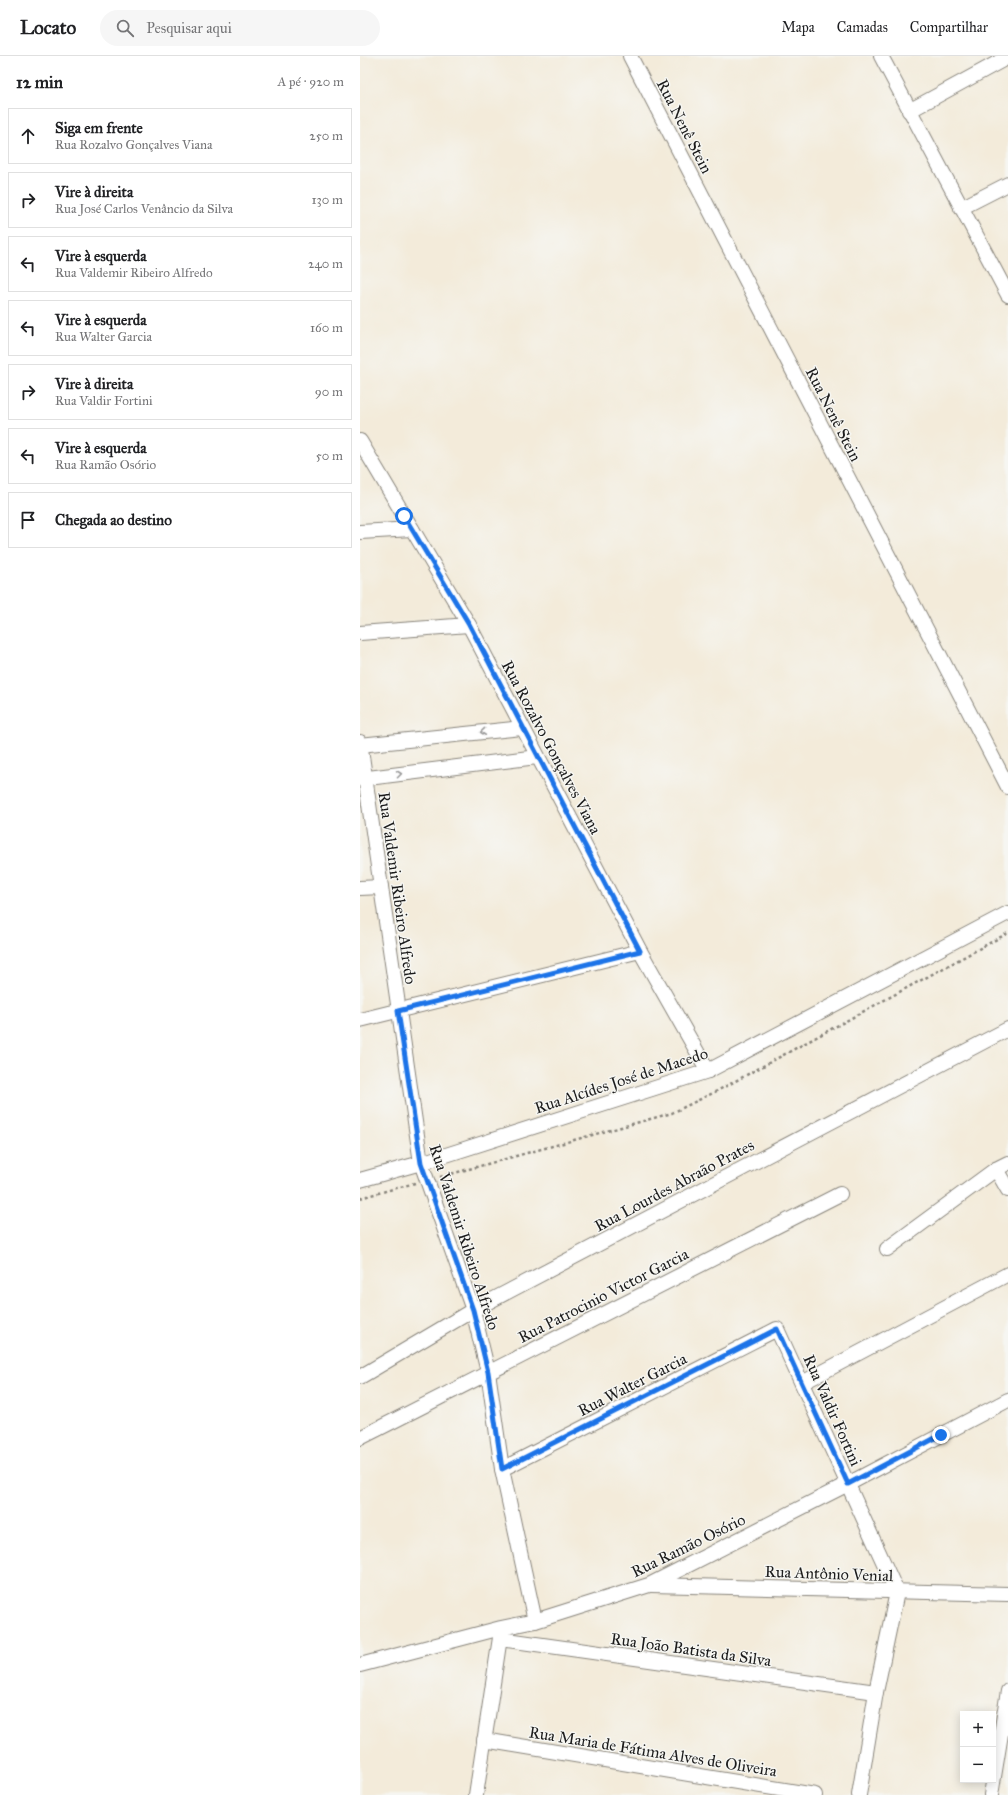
<!DOCTYPE html>
<html lang="pt">
<meta charset="utf-8">
<style>
:root{--surface:#fff;--page:#f6f6f6;--text:#202124;--muted:#757577;--line:#e0e0e0}
body{margin:0;font-family:"IM FELL Great Primer",serif;background:var(--page);color:var(--text)}
.controls{position:absolute;right:12px;bottom:12px;display:grid;overflow:hidden;border-radius:0px;box-shadow:0 2px 10px #0003}
.controls button{width:36px;height:36px;display:grid;place-items:center;padding:0;border:0;border-bottom:1px solid var(--line);background:var(--surface);color:var(--text);font:20px sans-serif}
.stop{position:absolute;width:12px;height:12px;margin:-9px;border:3px solid #1a73e8;border-radius:50%;background:#fff}
.stop.end{background:#1a73e8;border-color:#fff;box-shadow:0 1px 4px #0008}
.list{margin:0;padding:0;list-style:none}
h2{display:flex;justify-content:space-between;align-items:center;height:52px;margin:0;padding:0 16px;font-size:17px}
h2 small{font-size:13px;font-weight:400;color:var(--muted)}
.list li{display:grid;grid-template-columns:26px 1fr auto;gap:12px;align-items:center;box-sizing:border-box;height:56px;margin:0 8px 8px;padding:0 8px;border:1px solid var(--line);border-radius:0px}
.list b{display:block;font-size:15px;white-space:nowrap}
.list p{margin:0;font-size:13px;white-space:nowrap;color:var(--muted)}
.list em{font-size:13px;font-style:normal;color:var(--muted)}
.icon{flex:none;width:22px;height:22px;fill:none;stroke:currentColor;stroke-width:2;stroke-linecap:round;stroke-linejoin:round}
.map{position:relative;flex:none;width:648px;height:1739px;overflow:hidden}
header{display:flex;align-items:center;gap:24px;box-sizing:border-box;height:56px;padding:0 20px;background:var(--surface);border-bottom:1px solid var(--line)}
header strong{font-size:19px}
nav{display:flex;gap:22px;margin-inline-start:auto;font-size:14px}
.search{width:280px;height:36px;background:var(--page);display:flex;align-items:center;gap:10px;box-sizing:border-box;padding:0 14px;border-radius:22px;color:var(--muted);font-size:15px}
main{display:flex}
aside{flex:1;background:var(--surface)}
.map>svg:first-child{display:block}
</style>
<header>
<strong>Locato</strong>
<div class="search"><svg class="icon" aria-label="search" viewBox="0 0 24 24"><circle cx="10" cy="10" r="6"/><path d="M15 15l6 6"/></svg>Pesquisar aqui</div>
<nav><a>Mapa</a><a>Camadas</a><a>Compartilhar</a></nav>
</header>
<main>
<aside>
<h2>12 min<small>A pé · 920 m</small></h2>
<ul class="list">
<li><svg class="icon" aria-label="ahead" viewBox="0 0 24 24"><path d="M12 20V5M6 11l6-6 6 6"/></svg><div><b>Siga em frente</b><p>Rua Rozalvo Gonçalves Viana</p></div><em>250 m</em></li>
<li><svg class="icon" aria-label="right" viewBox="0 0 24 24"><path d="M7 20v-9h11M14 6l5 5-5 5"/></svg><div><b>Vire à direita</b><p>Rua José Carlos Venâncio da Silva</p></div><em>130 m</em></li>
<li><svg class="icon" aria-label="left" viewBox="0 0 24 24"><path d="M17 20v-9H6M10 6l-5 5 5 5"/></svg><div><b>Vire à esquerda</b><p>Rua Valdemir Ribeiro Alfredo</p></div><em>240 m</em></li>
<li><svg class="icon" aria-label="left" viewBox="0 0 24 24"><path d="M17 20v-9H6M10 6l-5 5 5 5"/></svg><div><b>Vire à esquerda</b><p>Rua Walter Garcia</p></div><em>160 m</em></li>
<li><svg class="icon" aria-label="right" viewBox="0 0 24 24"><path d="M7 20v-9h11M14 6l5 5-5 5"/></svg><div><b>Vire à direita</b><p>Rua Valdir Fortini</p></div><em>90 m</em></li>
<li><svg class="icon" aria-label="left" viewBox="0 0 24 24"><path d="M17 20v-9H6M10 6l-5 5 5 5"/></svg><div><b>Vire à esquerda</b><p>Rua Ramão Osório</p></div><em>50 m</em></li>
<li><svg class="icon" aria-label="arrive" viewBox="0 0 24 24"><path d="M6 21V4h12l-3 4 3 4H6"/></svg><div><b>Chegada ao destino</b></div></li>
</ul>
</aside>
<div class="map">
<svg width="648" height="1739" viewBox="0 0 648 1739">
<rect width="100%" height="100%" fill="#f6f6f2"/>
<filter id="ink" filterUnits="userSpaceOnUse"><feTurbulence type="fractalNoise" baseFrequency=".025" numOctaves="2"/><feDisplacementMap in="SourceGraphic" scale="8" xChannelSelector="R" yChannelSelector="G"/><feConvolveMatrix kernelMatrix="1 2 1 2 8 2 1 2 1" color-interpolation-filters="sRGB"/></filter>
<filter id="wash" filterUnits="userSpaceOnUse"><feTurbulence type="fractalNoise" baseFrequency=".012" numOctaves="4" result="noise"/><feDisplacementMap in="SourceGraphic" scale="16" xChannelSelector="R" yChannelSelector="G"/><feGaussianBlur stdDeviation="0.9" result="paint"/><feColorMatrix in="noise" values="0 0 0 0 0 0 0 0 0 0 0 0 0 0 0 0 0 1.4 0 .05"/><feComposite in="paint" operator="in"/></filter>
<g filter="url(#wash)">
<rect width="100%" height="100%" fill="#f3ebda"/>
</g>
<g filter="url(#ink)">
<g fill="none" stroke-linecap="round" stroke-linejoin="round">
<g stroke="#88847b" stroke-width="16">
<g id="minor">
<path d="M270,0L648,731"/>
<path d="M521,0L648,239"/>
<path d="M549,55L648,1"/>
<path d="M601,152L648,128"/>
<path d="M0,385L109,569L280,895L348,1015"/>
<path d="M0,476L52,473"/>
<path d="M0,577L109,569"/>
<path d="M0,686L61,1107L113,1254L128,1316L142,1413L175,1565"/>
<path d="M0,689L162,672"/>
<path d="M0,723L177,701"/>
<path d="M0,832L21,831"/>
<path d="M0,964L280,895"/>
<path d="M636,1113L648,1134"/>
<path d="M0,1124L61,1107L348,1015L648,857"/>
<path d="M527,1193L636,1113L648,1107"/>
<path d="M0,1321L113,1254L648,973"/>
<path d="M442,1327L648,1218"/>
<path d="M0,1382L480,1138"/>
<path d="M142,1413L417,1273L537,1536L516,1636L499,1739"/>
<path d="M292,1529L648,1538"/>
<path d="M140,1583L516,1636"/>
<path d="M0,1609L141,1572L175,1565L289,1529L488,1428L648,1344"/>
<path d="M124,1684L455,1739"/>
<path d="M116,1739L141,1575"/>
<path d="M631,1739L648,1635"/>
</g>
</g>
<g stroke="#88847b" stroke-width="2.5" stroke-dasharray="3 3" stroke-linecap="butt">
<path d="M80,1121L312,1057L357,1035L648,877"/>
<path d="M0,1142L55,1127"/>
</g>
<use href="#minor" stroke="#fff" stroke-width="14"/>
</g>
<defs><path id="oneway-chevron" d="M-2-3.5L2.5 0L-2 3.5" fill="none" stroke-width="1.6" stroke-linecap="round" stroke-linejoin="round"/></defs>
<g stroke="#999">
<use href="#oneway-chevron" transform="translate(123 676) rotate(174)"/>
<use href="#oneway-chevron" transform="translate(39 718) rotate(-7)"/>
</g>
</g>
<g fill="none" stroke-linecap="round" stroke-linejoin="round" filter="url(#ink)">
<path stroke="#1a73e8" stroke-width="5" d="M44,460L109,568L280,895L38,955L61,1107L113,1254L128,1316L142,1413L417,1273L488,1428L581,1379"/>
</g>
<g text-anchor="middle" stroke-width="3" stroke-linejoin="round" paint-order="stroke">
<g font-size="16" fill="#1c1c1c" stroke="#f6f6f2">
<text transform="translate(325 70) rotate(63)" y="6">Rua Nenê Stein</text>
<text transform="translate(474 358) rotate(63)" y="6">Rua Nenê Stein</text>
<text transform="translate(192 691) rotate(62)" y="6">Rua Rozalvo Gonçalves Viana</text>
<text transform="translate(38 832) rotate(82)" y="6">Rua Valdemir Ribeiro Alfredo</text>
<text transform="translate(261 1024) rotate(-18)" y="6">Rua Alcídes José de Macedo</text>
<text transform="translate(314 1129) rotate(-28)" y="6">Rua Lourdes Abraão Prates</text>
<text transform="translate(105 1181) rotate(72)" y="6">Rua Valdemir Ribeiro Alfredo</text>
<text transform="translate(243 1239) rotate(-27)" y="6">Rua Patrocinio Victor Garcia</text>
<text transform="translate(272 1328) rotate(-27)" y="6">Rua Walter Garcia</text>
<text transform="translate(473 1354) rotate(66)" y="6">Rua Valdir Fortini</text>
<text transform="translate(328 1489) rotate(-26)" y="6">Rua Ramão Osório</text>
<text transform="translate(469 1517) rotate(2)" y="6">Rua Antônio Venial</text>
<text transform="translate(331 1593) rotate(8)" y="6">Rua João Batista da Silva</text>
<text transform="translate(293 1695) rotate(9)" y="6">Rua Maria de Fátima Alves de Oliveira</text>
</g>
</g>
</svg>
<div class="controls">
<button>+</button>
<button>−</button>
</div>
<div class="stop" style="left:44px;top:460px"></div>
<div class="stop end" style="left:581px;top:1379px"></div>
</div>
</main>
